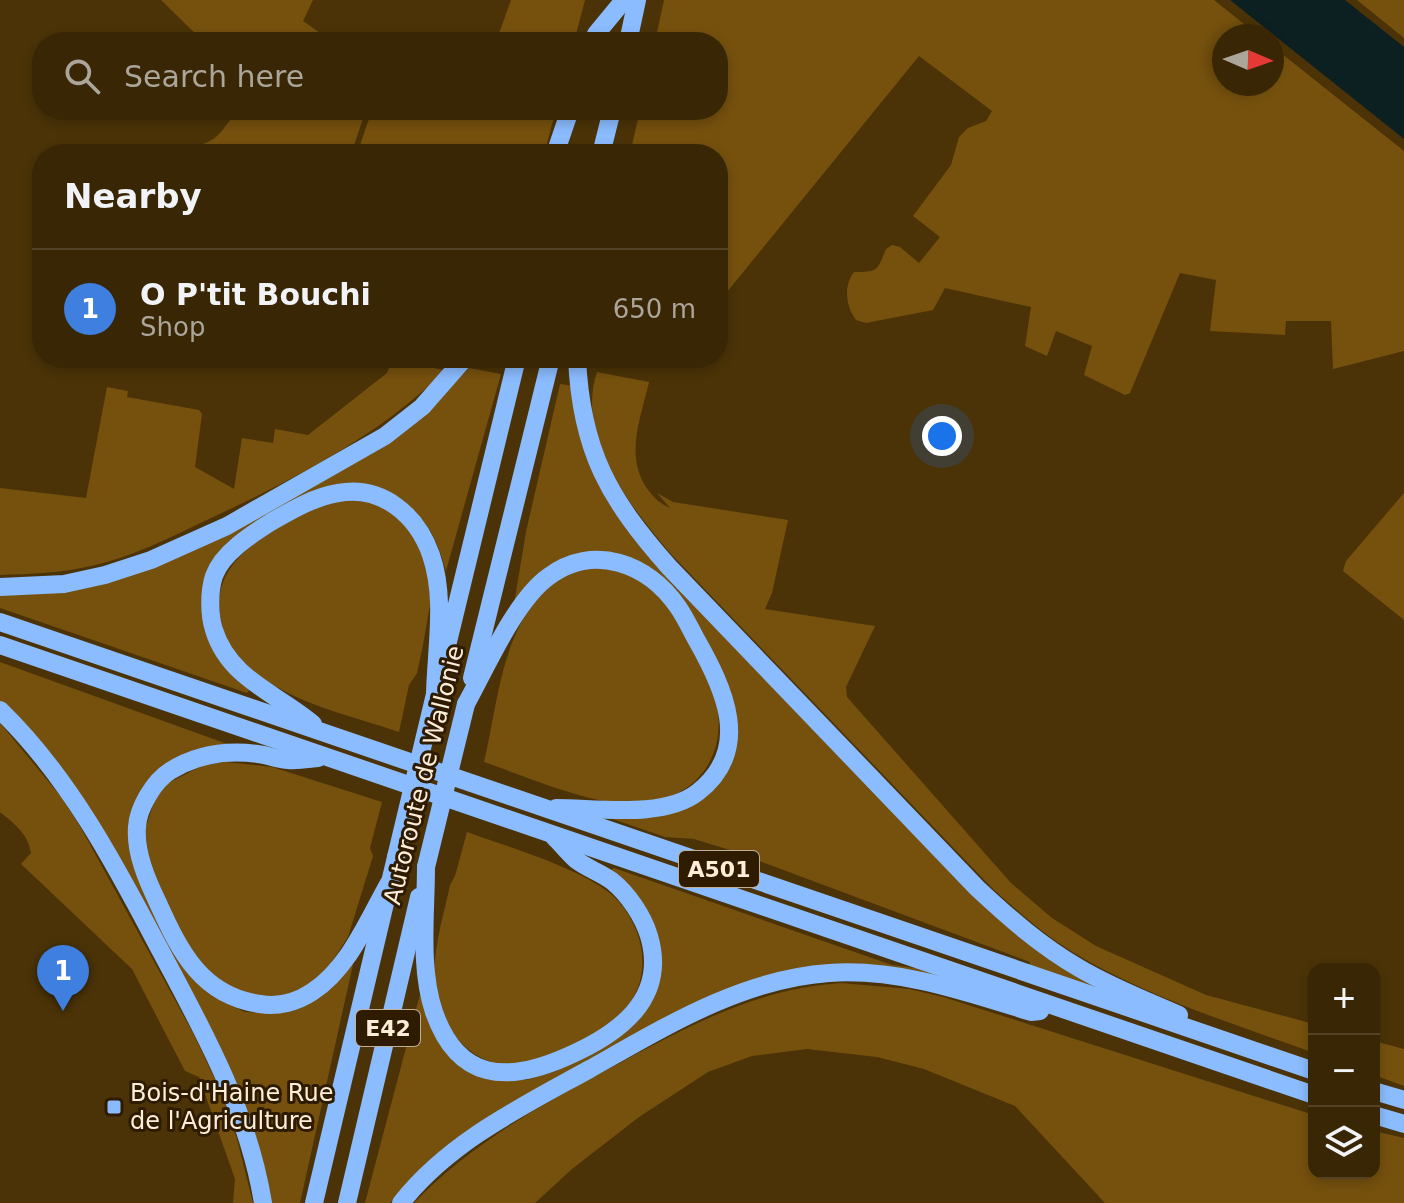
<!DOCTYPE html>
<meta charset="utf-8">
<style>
:root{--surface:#382605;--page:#433213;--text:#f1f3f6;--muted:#aba59a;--line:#524327;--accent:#8abafc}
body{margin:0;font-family:"DejaVu Sans",sans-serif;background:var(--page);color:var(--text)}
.controls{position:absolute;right:24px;bottom:24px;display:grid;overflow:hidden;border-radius:16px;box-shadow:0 4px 12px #0003}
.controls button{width:72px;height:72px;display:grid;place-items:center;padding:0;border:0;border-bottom:2px solid var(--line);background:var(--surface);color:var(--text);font:40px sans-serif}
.compass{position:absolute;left:1212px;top:24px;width:72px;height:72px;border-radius:50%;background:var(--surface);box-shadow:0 4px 12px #0003;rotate:92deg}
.you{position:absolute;left:942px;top:436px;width:28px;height:28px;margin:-20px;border:6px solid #fff;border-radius:50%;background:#1a73e8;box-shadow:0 0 0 12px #1a73e833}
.badge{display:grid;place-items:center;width:52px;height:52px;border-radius:50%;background:var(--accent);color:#fff;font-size:26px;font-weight:700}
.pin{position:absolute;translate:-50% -66px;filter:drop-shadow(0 2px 4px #0008)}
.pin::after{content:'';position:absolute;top:42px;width:28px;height:24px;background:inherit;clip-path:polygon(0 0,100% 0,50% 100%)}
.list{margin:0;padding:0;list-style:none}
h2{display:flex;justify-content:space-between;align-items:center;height:104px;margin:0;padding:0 32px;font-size:34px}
h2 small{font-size:26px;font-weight:400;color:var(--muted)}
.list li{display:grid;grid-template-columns:52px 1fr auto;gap:24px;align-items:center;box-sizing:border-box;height:120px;padding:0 32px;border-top:2px solid var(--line)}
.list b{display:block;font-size:30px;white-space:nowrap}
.list p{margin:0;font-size:26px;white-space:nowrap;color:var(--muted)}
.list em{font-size:26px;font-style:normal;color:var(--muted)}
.icon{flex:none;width:44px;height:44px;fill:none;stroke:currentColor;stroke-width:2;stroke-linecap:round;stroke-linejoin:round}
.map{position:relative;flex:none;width:1404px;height:1203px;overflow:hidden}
.search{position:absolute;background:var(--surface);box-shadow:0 4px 12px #0003;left:32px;top:32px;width:696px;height:88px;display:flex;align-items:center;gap:20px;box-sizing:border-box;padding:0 28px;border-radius:32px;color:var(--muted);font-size:30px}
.panel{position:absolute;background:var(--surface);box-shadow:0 4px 12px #0003;left:32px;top:144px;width:696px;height:224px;border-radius:32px}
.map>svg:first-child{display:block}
</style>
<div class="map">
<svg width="1404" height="1203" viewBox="0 0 1404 1203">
<rect width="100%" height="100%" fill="#4b3307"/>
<g fill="#76510e">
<path d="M161,0H313L303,21L333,42H204Z"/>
<path d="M511,0H585L574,42H496Z"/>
<path d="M664,0H1214L1259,36H1224V84H1272V46L1404,151V351L1333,369L1331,321H1286L1285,335L1210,331L1216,280L1180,273L1130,393L1125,395L1084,375L1092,346L1056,331L1047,356L1025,346L1031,307L945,288L933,310L866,323L856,320C846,307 843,286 854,272C878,272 877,271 886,249L892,245L900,247L919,263L940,237L913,216L951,165L959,137L968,128L986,121L992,111L919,56L718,303V154H630L640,110H718V42H655Z"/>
<path d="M1357,0H1404V38Z"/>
<path d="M237,110H366L351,154H175L173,151C215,141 212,146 237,110Z"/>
<path d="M372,110H556L544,154H357Z"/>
<path d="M392,361L445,370C380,436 292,480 209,519C171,537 132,557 91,566C61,573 31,574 0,575V488L86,498L107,387L128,391L127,397L199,410L202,414L195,467L234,489L242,438L273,443L275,429L308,435L387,373Z"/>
<path d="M469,368L501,374L446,571C431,516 415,509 366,486L240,534L204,601L251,688L247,693L0,608V591L159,561L444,393Z"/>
<path d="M597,372L649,382C641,417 625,455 646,487C652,496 660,504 670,508L657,493L673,502L788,520L772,593L765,609L875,626L846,687L847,697L1011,883L1052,918L1096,946L1206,995L1314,1024V1053C1232,1023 1146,997 1071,951C1043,934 1019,912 994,890L671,554C631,507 575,438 597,372Z"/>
<path d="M560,384L574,386L620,512L943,860L1112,995L1029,968L1030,962L730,850L694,839L665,837L607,817L667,814L732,748L690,611L590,553L514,604L526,532Z"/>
<path d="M1404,493V620L1343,571L1346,561Z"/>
<path d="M359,499L382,505L411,528L429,574L430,605L423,645L417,673L409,685L399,732C346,714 280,701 240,659C229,647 224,636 221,621C211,575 243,548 280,527C307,511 328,501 359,499Z"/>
<path d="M592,567C605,569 622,569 634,576C660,590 673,615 688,640C694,652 703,664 709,677C735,741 708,799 636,804C594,806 525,776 484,762C499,699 501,623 557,580C566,573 581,570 592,567Z"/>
<path d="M0,662L230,745L199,750L131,822L202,987L225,1003L245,1012L267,1013L354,960L300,1203H268L265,1181L109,846L0,702Z"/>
<path d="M0,723L62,798L81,828L193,1033L222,1094L237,1139L253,1203H233L235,1179L199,1077L185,1071L132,969L21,864L31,853C28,834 15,824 0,812Z"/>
<path d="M225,762L272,767L382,802L370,848L373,856L348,937L326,971L309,985L286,996L267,999L229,990L197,962L151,875L145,830L155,799L168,783L204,765Z"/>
<path d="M467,832C505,846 596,872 620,903C647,936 652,981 622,1013C610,1026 592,1035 576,1043C564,1049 551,1058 538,1062C479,1077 442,1037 435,981C432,950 444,915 450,885L455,876Z"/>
<path d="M614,868L892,965L916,968L949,979L925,977L742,986L410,1181L390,1203H365L422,987L430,1020L501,1080H527L556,1071L618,1037L661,959L608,871Z"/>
<path d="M841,983L909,989L943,997L1314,1115V1173H1374V1131L1404,1138V1203H1105L1015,1106L924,1069L877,1057L807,1049L752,1056L708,1072L639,1117L572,1169L535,1203H414C472,1143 541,1105 614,1066C689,1026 755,989 841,983Z"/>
<path d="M1374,1041L1404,1049V1086L1374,1075Z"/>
</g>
<path fill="#0d2021" d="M1230,0H1345L1404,47V139Z"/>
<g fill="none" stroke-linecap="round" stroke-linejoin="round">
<g stroke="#8bbcff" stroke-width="18">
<path d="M594,42L596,34L624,0"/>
<path d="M628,42L637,0"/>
<path d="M555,154L570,110"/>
<path d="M601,154L612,110"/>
<path d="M577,358C581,451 609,499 669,567L977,888C1009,918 1041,946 1079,968C1111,987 1145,1000 1179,1015"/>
<path d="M0,587L64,584L105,575L151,560L227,526L385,436L422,407L465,358"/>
<path d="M0,622L1314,1071"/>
<path d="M0,645L1314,1095"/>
<path d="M444,658L517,358"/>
<path d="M472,678L551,358"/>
<path d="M466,704C486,668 515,601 548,577C593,543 648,563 678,607C685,617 690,628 696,639C724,688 753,749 698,792C664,819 597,808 556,808"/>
<path d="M0,710C68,776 114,862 158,946C202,1028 248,1110 263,1203"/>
<path d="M313,724C278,694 229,679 214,630C209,615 209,591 214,576C222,553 252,534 271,522C292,510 314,497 338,493C382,485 417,515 431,555C446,598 436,649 435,694"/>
<path d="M318,758C308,759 298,761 288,760C278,760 268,755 258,754C228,750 197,754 170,771C154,781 138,808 137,827C135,853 147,880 158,903C180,952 202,996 260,1004C278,1007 297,1002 312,992C349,968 368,920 389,883"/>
<path d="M426,867C426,913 419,968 434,1012C458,1081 507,1083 566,1057C617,1035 668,1000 649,936C643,916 628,894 612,881C600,872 586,868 575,859C568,852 561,844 554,837"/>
<path d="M1374,1091L1404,1100"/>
<path d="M1374,1115L1404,1124"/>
<path d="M314,1203L396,857"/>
<path d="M347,1203L419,897"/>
<path d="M401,1203C449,1142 521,1107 588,1070C663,1028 741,979 829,973C898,968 966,992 1031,1012L1040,1011"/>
</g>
<g stroke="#8bbcff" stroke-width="18">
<path d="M396,857L435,694"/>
<path d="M426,867L466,704"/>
</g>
</g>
<rect fill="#8abafc" stroke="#2e1b00" stroke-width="3" x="106" y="1099" width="16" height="16" rx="4"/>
<g text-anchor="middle" stroke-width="6" stroke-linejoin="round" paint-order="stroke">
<g fill="#2e1b00" stroke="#c0af98" stroke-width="2">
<rect x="679" y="851" width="80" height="36" rx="6"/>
<rect x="356" y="1010" width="64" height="36" rx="6"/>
</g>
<g font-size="22" font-weight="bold" fill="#feeed9">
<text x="719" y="877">A501</text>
<text x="388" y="1036">E42</text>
</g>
<g font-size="24" fill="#feeed9" stroke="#2e1b00">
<text transform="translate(424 775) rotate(-76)" y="8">Autoroute de Wallonie</text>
</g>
<g font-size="24" fill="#feeed9" stroke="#2e1b00" text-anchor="start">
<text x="130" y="1101">Bois-d'Haine Rue<tspan x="130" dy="28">de l'Agriculture</tspan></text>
</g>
</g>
</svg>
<div class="controls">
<button>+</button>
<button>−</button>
<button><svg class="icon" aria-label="layers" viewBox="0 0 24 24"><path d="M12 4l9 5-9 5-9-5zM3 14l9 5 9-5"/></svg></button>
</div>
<svg class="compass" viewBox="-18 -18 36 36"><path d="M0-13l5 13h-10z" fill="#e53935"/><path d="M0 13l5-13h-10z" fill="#aba59a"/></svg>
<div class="you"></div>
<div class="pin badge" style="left:63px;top:1011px;background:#3f7fe0">1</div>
<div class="search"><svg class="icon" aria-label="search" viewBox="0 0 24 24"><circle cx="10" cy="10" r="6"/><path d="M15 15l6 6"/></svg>Search here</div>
<section class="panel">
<h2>Nearby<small></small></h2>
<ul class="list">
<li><span class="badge" style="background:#3f7fe0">1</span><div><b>O P'tit Bouchi</b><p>Shop</p></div><em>650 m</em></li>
</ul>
</section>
</div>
